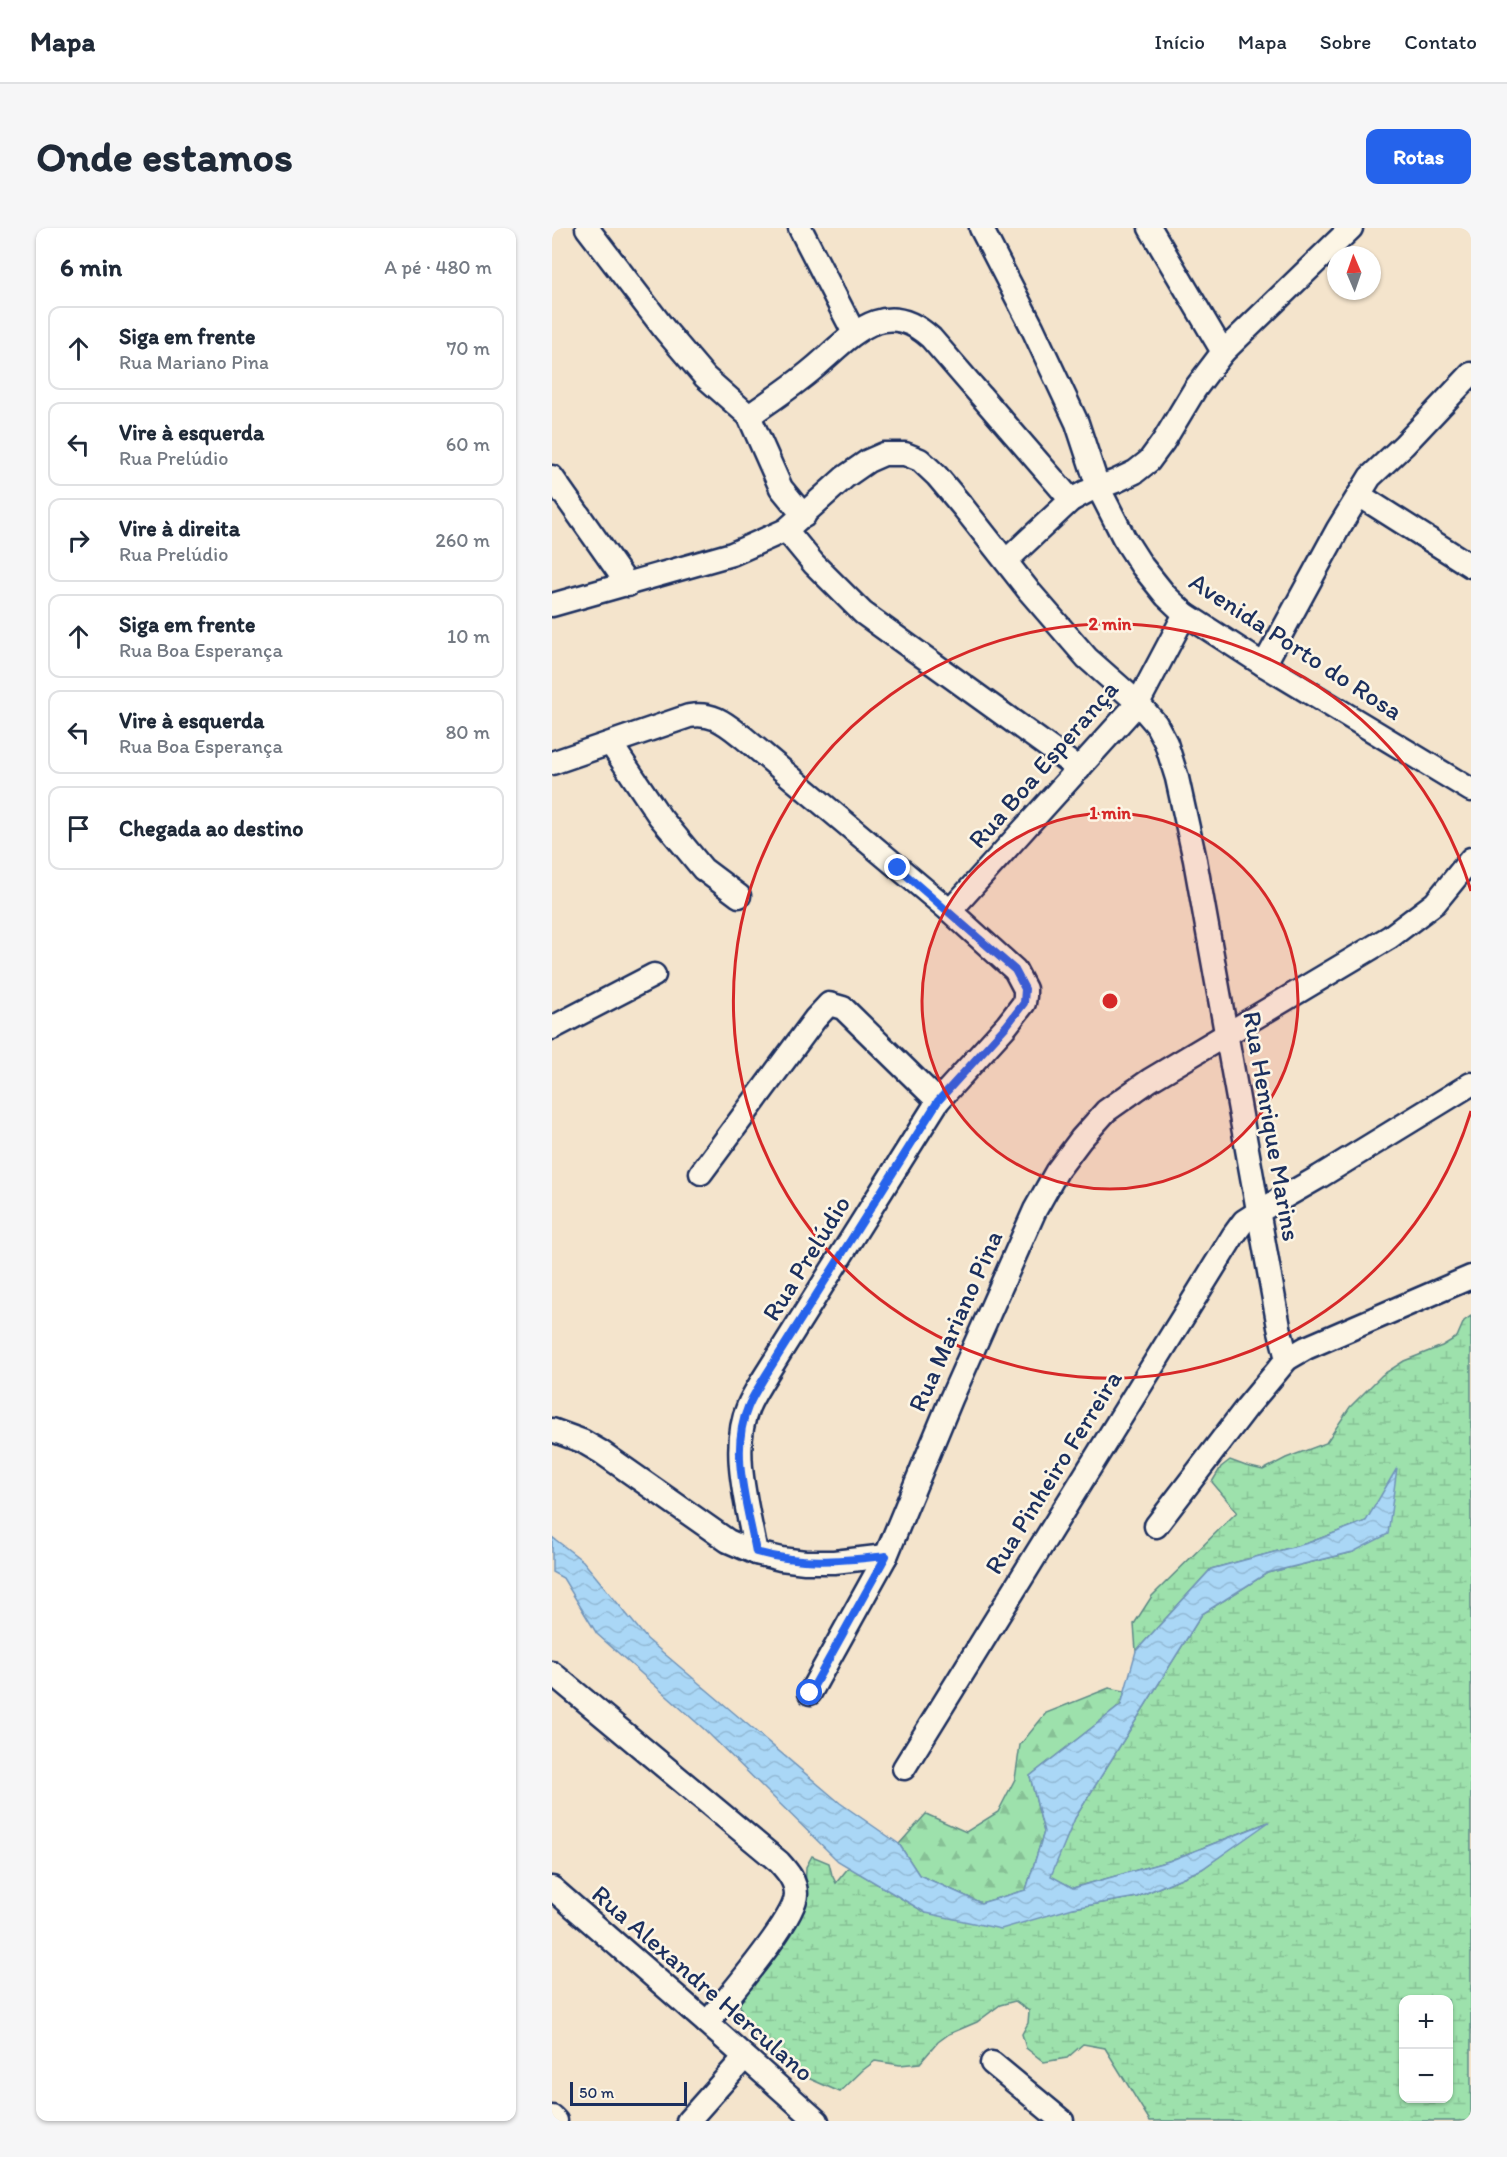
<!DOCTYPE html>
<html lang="pt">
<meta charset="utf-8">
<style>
:root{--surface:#fff;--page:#f6f6f7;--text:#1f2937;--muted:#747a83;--line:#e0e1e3;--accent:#2563eb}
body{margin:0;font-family:Itim,sans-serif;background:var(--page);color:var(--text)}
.controls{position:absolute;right:18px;bottom:18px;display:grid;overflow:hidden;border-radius:12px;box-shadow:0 2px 4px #0004}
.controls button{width:54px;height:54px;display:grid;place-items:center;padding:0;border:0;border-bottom:2px solid var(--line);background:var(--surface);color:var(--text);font:30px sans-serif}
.compass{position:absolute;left:775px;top:18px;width:54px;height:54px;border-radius:50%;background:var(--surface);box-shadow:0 2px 4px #0004;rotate:358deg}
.scale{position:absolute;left:18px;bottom:15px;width:117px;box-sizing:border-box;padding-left:6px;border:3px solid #1b2f5e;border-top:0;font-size:16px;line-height:21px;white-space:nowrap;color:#1b2f5e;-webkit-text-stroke:4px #fcf5e5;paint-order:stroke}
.stop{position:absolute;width:18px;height:18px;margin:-14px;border:4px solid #2563eb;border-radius:50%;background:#fff}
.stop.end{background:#2563eb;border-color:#fff;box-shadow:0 2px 6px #0008}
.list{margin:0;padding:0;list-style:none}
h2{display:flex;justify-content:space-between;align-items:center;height:78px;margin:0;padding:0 24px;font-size:26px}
h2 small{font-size:20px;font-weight:400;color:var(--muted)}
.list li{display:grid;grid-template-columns:39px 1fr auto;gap:18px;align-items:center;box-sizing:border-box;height:84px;margin:0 12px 12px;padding:0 12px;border:2px solid var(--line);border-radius:12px}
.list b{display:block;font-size:22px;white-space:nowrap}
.list p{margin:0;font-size:20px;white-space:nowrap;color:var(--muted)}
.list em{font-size:20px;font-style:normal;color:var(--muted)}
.icon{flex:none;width:33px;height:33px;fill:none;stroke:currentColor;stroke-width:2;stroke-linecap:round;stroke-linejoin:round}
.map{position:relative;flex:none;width:919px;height:1893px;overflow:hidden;border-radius:12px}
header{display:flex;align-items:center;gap:36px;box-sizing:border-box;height:84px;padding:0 30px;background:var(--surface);border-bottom:2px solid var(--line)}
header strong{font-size:28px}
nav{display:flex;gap:33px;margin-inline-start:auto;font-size:21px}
.intro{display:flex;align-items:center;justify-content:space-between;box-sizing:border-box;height:144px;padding:0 36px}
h1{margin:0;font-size:42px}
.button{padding:15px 27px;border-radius:12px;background:var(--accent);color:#fff;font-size:21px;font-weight:700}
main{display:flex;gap:36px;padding:0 36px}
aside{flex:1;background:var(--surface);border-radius:12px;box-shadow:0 2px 4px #0004}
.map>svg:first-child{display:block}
</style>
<header>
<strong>Mapa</strong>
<nav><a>Início</a><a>Mapa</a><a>Sobre</a><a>Contato</a></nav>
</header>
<div class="intro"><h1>Onde estamos</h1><a class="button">Rotas</a></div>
<main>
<aside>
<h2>6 min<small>A pé · 480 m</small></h2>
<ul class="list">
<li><svg class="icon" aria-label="ahead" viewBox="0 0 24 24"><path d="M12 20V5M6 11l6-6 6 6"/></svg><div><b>Siga em frente</b><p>Rua Mariano Pina</p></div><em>70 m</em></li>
<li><svg class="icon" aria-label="left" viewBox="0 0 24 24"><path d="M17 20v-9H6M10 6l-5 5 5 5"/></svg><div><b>Vire à esquerda</b><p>Rua Prelúdio</p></div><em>60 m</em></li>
<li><svg class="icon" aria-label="right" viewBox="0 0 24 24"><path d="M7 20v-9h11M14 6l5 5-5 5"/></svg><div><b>Vire à direita</b><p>Rua Prelúdio</p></div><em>260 m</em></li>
<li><svg class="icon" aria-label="ahead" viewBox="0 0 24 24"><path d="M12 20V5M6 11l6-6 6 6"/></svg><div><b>Siga em frente</b><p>Rua Boa Esperança</p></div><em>10 m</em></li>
<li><svg class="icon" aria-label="left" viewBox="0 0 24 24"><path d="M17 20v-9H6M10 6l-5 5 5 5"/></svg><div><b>Vire à esquerda</b><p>Rua Boa Esperança</p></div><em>80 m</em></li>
<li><svg class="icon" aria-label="arrive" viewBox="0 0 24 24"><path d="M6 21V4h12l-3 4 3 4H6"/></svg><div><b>Chegada ao destino</b></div></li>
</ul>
</aside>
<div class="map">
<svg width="919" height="1893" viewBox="0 0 919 1893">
<defs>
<pattern id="forest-firs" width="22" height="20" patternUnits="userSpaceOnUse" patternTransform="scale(1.5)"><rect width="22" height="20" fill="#9de1ac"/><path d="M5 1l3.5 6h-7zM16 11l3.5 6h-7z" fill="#87c196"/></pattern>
<pattern id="wetland-marsh" width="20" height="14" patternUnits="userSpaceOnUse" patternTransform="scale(1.5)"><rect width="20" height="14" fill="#9de1ac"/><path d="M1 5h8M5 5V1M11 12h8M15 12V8" fill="none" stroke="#87c196"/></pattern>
<pattern id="water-waves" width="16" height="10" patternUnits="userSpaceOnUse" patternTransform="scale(1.5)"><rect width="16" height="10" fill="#aad7f6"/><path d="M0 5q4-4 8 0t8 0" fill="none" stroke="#92b9d5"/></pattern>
</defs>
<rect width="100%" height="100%" fill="#f4e4cc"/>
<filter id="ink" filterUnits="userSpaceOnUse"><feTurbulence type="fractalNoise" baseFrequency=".0167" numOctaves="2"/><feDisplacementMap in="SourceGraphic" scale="12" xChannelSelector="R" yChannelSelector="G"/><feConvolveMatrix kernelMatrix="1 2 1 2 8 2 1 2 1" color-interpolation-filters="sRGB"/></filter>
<g filter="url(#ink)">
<path fill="url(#forest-firs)" stroke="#5c8885" stroke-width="1.5" d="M557,1460L573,1463L569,1477L478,1548L492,1604L474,1662L429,1675L367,1647L347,1616L374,1586L414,1604L446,1584L463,1551L468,1517L494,1485Z"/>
<path fill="url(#wetland-marsh)" stroke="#5c8885" stroke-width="1.5" fill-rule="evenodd" d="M919,1088V1893H598L553,1820L531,1816L515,1830L492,1834L474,1820L470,1806L476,1795L477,1783L463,1773L448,1777L425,1794L397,1806L386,1814L368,1835L348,1837L323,1833L311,1842L288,1864L256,1850L201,1807L192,1796L187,1772L253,1667L254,1639L260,1628L277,1635L280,1647L284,1655L297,1639L374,1685L521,1680L585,1669L650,1641L714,1595L617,1633L521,1660L498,1648L523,1590L650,1386L715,1345L801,1324L814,1293L756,1315L659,1341L584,1423L582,1396L600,1368L685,1284L660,1254L669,1239L678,1232L694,1238L711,1242L734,1230L774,1215L798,1179L830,1147L852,1133L890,1118L905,1109L912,1093ZM852,1772H896V1870H852Z"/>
<path fill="url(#water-waves)" stroke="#7194b9" stroke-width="1.5" d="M845,1240L836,1306L801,1324L715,1345L650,1386L523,1590L499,1648L521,1660L617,1633L717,1594L650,1641L585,1669L521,1680L449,1701L374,1685L286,1633L153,1502L45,1406L11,1350L0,1344V1309L31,1333L95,1411L288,1575L347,1616L367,1647L429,1675L474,1662L492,1604L478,1548L569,1477L584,1423L659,1341L756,1315L814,1293Z"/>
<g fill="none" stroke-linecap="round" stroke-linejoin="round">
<g stroke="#1b2f5e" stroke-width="27">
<g id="minor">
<path d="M35,0L113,102L153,149L197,188L229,260L252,288"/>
<path d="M248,0L302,105"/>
<path d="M429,0L480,99L525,195L546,259L572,310L590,338L614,368L633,386L712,437L919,562"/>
<path d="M598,0L671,124"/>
<path d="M197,188C218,173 241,158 261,141C298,110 331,66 379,110L519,272"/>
<path d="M0,249L76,357"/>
<path d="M807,267L919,338"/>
<path d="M234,302L262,336L311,385L527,541"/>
<path d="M454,333L519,272L534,264L564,253L583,244L597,233L611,214L643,161L671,124L799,0"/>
<path d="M0,377L180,326L234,302L293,249L316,233L332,226H353L368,232L385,248L411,279L477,363L535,430L586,475L604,496L614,515L625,550L643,632L727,1099L735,1131"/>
<path d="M712,437L786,301L818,249L852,217L919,146"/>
<path d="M59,516L108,589L151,641L187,668"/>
<path d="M0,535L137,488C161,484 173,495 191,509L398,683L463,742L473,761V768L472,775L455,797L386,873L212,1150C206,1160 200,1169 196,1179C178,1221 196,1281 204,1325"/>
<path d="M398,683L586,475L633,386"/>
<path d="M0,800L102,747"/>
<path d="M149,945L263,791L277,776L291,780L386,873"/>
<path d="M0,1202L30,1213L49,1224L176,1313L204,1325L229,1331L253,1334H282L334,1328"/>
<path d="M604,1298L695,1179L735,1131L754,1120L919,1049"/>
<path d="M0,1445L227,1634C235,1643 244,1653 244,1666C244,1691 174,1771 155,1795"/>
<path d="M258,1465L334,1328L399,1171L483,982L505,943L529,911L554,883L598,852L838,709L883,675L919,631"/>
<path d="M352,1540L681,1008L692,993L706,984L767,949L919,856"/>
<path d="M0,1660L155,1795L265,1893"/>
<path d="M440,1835L510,1893"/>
<path d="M0,1889L4,1893"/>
<path d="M136,1893L192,1830"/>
</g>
</g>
<use href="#minor" stroke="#fcf5e5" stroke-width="22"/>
</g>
</g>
<g fill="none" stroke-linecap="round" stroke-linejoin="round" filter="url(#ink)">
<path stroke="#2563eb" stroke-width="8" d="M258,1465L334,1328C286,1333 252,1337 204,1324C196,1279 177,1224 196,1179C200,1169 206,1160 212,1150L386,873L455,797L472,775L473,761L463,742L346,640"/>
</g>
<circle cx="558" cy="773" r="188" fill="#d62828" fill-opacity=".12"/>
<g fill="none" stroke="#d62828" stroke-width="3">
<circle cx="558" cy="773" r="188"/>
<path d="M919 883A377 377 0 1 1 919 663"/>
</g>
<g text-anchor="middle" stroke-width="5" stroke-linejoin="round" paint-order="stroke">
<g font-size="26" fill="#1b2f5e" stroke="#fcf5e5">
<text transform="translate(744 418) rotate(33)" y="9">Avenida Porto do Rosa</text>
<text transform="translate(491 536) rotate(-49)" y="9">Rua Boa Esperança</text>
<text transform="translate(720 898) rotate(80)" y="9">Rua Henrique Marins</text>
<text transform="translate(254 1030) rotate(-58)" y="9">Rua Prelúdio</text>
<text transform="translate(403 1093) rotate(-66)" y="9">Rua Mariano Pina</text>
<text transform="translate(501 1244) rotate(-58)" y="9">Rua Pinheiro Ferreira</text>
<text transform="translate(151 1755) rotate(41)" y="9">Rua Alexandre Herculano</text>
</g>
</g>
<circle cx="558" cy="773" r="9" fill="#d62828" stroke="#fcf5e5" stroke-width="3"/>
<g font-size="18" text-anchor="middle" font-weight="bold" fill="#d62828" stroke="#fcf5e5" stroke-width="5" stroke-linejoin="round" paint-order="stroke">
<text x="558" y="402">2 min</text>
<text x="558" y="591">1 min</text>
</g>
</svg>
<div class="controls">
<button>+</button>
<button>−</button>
</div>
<svg class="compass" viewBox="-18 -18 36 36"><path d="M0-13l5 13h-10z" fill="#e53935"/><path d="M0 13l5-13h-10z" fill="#747a83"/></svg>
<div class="scale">50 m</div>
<div class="stop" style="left:258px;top:1465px"></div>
<div class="stop end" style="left:346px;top:640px"></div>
</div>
</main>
